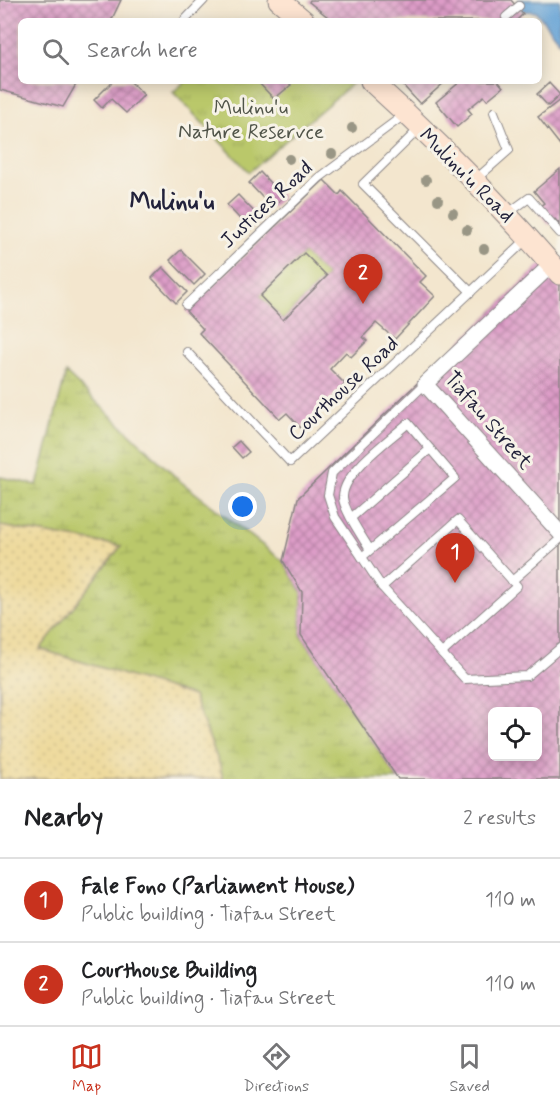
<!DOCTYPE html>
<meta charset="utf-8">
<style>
:root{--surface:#fff;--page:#f2f2f2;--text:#202124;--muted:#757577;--line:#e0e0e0;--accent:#c8321e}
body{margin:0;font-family:Mynerve,sans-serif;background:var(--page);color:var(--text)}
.controls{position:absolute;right:18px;bottom:18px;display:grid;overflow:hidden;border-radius:9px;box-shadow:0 3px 15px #0003}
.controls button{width:54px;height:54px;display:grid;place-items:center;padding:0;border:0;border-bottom:2px solid var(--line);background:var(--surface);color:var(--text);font:30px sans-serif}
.you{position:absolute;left:243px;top:507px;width:21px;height:21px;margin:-15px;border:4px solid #fff;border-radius:50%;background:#1a73e8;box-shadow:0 0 0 9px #1a73e833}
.badge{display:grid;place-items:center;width:39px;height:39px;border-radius:50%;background:var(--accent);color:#fff;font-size:20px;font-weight:700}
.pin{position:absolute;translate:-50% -50px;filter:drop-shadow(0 2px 3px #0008)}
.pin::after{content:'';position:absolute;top:32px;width:21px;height:18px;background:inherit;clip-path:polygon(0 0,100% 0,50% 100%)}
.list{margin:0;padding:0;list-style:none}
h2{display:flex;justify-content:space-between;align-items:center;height:78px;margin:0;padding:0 24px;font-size:26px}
h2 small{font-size:20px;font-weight:400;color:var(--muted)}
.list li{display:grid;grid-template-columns:39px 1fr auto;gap:18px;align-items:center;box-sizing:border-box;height:84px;padding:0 24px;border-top:2px solid var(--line)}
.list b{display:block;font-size:22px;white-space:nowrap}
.list p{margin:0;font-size:20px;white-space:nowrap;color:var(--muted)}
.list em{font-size:20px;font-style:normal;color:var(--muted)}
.icon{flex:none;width:33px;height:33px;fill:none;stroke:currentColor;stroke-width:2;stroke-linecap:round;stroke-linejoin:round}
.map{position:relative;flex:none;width:560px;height:779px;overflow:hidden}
.search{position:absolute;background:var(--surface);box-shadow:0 3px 15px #0003;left:18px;right:18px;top:18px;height:66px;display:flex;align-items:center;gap:15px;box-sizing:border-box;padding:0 21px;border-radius:9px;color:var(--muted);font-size:22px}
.sheet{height:246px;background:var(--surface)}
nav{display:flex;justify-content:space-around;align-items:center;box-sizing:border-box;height:84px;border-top:2px solid var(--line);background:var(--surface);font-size:16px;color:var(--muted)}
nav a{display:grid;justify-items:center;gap:3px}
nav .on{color:var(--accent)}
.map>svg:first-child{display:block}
</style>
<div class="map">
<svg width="560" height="779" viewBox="0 0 560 779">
<defs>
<pattern id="grass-tufts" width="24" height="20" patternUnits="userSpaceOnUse" patternTransform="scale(1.5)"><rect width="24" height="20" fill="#bac86a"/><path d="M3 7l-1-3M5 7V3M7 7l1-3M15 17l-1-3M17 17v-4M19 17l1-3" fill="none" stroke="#a0ac5d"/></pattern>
<pattern id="wetland-marsh" width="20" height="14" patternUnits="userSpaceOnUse" patternTransform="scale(1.5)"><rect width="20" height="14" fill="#bac86a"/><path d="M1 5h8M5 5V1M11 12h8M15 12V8" fill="none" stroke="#a0ac5d"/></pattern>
<pattern id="sand-dots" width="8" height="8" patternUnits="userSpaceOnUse" patternTransform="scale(1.5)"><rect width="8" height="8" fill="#eeda9e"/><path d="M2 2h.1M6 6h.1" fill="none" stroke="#ccbb89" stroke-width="1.8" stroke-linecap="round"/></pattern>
<pattern id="building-cross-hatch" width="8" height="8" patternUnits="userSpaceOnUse" patternTransform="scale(1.5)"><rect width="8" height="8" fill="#dd9cc7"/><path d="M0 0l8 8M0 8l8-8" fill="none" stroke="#b37fa3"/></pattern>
</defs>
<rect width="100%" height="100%" fill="#f7f3e8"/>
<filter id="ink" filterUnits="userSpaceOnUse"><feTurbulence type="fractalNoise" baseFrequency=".0167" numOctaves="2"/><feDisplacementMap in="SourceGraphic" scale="12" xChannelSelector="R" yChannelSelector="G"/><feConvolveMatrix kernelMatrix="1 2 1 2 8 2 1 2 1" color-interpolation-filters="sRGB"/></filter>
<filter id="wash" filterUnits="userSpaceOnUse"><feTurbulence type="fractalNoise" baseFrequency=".008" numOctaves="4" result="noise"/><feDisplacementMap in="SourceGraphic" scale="24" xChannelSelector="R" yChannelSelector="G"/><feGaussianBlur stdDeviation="1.35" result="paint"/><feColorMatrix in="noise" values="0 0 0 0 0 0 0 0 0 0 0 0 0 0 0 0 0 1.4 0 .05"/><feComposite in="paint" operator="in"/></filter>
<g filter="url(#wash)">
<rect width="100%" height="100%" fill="#f3e6ce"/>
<g fill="url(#grass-tufts)" stroke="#6e7552" stroke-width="1.5">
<path d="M186,81H351L353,83L249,172L173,92Z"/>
<path d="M304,253L327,276L283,320L260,296Z"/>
</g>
<path fill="url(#wetland-marsh)" stroke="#6e7552" stroke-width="1.5" d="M66,373L180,481L283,561L302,592L301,635L398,779H223L220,766L193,696L40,649L121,546L0,526V477L37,485Z"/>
<path fill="url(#sand-dots)" stroke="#887e6c" stroke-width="1.5" d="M0,526L121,546L40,649L193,696L220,766L223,779H0Z"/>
<path fill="#63a1d5" stroke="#426288" stroke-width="1.5" d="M518,0H560V42L536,12L523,11L517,3Z"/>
<g id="blocks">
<g fill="url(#building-cross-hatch)" fill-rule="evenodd">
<path d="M0,0H121L111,21H21V81H78L63,107L0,90Z"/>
<path d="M310,0H511L523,14L516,21H333L309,2Z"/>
<path d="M113,81H130L144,95L126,113L111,99L102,108L94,100Z"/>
<path d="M257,81H288L291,85L274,99Z"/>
<path d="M399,81H446L420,104Z"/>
<path d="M461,81H498L503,87L487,100L484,96L468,109L472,114L457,127L436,102Z"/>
<path d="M549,83L560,95L548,106L537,94Z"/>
<path d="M560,100V145L538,117Z"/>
<path d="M560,169V225L555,219L549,225L536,209L544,203L534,191Z"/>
<path d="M260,172L283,197L272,208L249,183Z"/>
<path d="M324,180L339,195L342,191L426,276L420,282L435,296L395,339L376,323L363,337L367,341L351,357L346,352L330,369L345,384L301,428L287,413L280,419L199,333L203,329L186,311ZM304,253L327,276L283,320L260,296Z"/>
<path d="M238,195L262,220L250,230L227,205Z"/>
<path d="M181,250L205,274L194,285L170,260Z"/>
<path d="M544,261L560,279V779H398L301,635L302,592L283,561L298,498ZM492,712H538V756H492Z"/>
<path d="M163,267L187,292L176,303L152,278Z"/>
<path d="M239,441L249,452L242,458L232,447Z"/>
</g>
</g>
</g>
<g filter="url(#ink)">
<use href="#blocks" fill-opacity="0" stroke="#8a8484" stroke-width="1.5"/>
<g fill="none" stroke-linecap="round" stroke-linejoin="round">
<g stroke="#8a8484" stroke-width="10">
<g id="lane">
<path d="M506,17L519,6"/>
<path d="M184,21L204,0"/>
<path d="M420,128L363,184L471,292"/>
<path d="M475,180L509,150L494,112"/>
<path d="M507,214L529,198L560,233"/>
<path d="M186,305L319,178L404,115"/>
<path d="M187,352L290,462L527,239"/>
<path d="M425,384L332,473L328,495L335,517L382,587L465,679L527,676L560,648"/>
<path d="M351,518L430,449"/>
<path d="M362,557L455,478L408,423C391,439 344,471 343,496C342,508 363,538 370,550"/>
<path d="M512,581L560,539"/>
<path d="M382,587L458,520L517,586L442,653"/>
</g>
</g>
<g stroke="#8a8484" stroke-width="17">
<path id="street" d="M552,264L425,384L560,533"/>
</g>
<g stroke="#8a8484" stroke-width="23">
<g id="secondary">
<path d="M279,0L304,21"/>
<path d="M371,81C438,141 501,206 560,274"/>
</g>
</g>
<use href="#lane" stroke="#fff" stroke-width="8"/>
<use href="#street" stroke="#fff" stroke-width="15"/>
<use href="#secondary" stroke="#fde4d1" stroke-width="21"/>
</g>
<g fill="#999685">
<circle cx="352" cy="128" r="5"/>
<circle cx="332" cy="154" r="5"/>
<circle cx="289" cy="159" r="5"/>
<circle cx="426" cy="180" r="5"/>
<circle cx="438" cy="200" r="5"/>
<circle cx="453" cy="213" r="5"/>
<circle cx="467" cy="230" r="5"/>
<circle cx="484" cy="249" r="5"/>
</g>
</g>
<g text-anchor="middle" stroke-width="6" stroke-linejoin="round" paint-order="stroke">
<g font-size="21" fill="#505449" stroke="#f7f3e8">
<text x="251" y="114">Mulinu'u<tspan x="251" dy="24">Nature Reservce</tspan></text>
</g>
<g font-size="21" fill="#22223b" stroke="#f7f3e8">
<text transform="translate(467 175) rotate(45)" y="7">Mulinu'u Road</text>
<text transform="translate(266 204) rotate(-43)" y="7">Justices Road</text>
<text transform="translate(343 388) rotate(-43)" y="7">Courthouse Road</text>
<text transform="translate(489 420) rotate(49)" y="7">Tiafau Street</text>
</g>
<g font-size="24" font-weight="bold" fill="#22223b" stroke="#f7f3e8">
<text x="172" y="209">Mulinu'u</text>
</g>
</g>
</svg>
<div class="controls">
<button><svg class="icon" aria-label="locate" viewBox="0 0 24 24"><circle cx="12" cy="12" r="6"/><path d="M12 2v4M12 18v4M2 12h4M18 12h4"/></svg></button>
</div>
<div class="you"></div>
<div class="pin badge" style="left:455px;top:583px">1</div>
<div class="pin badge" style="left:363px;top:304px">2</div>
<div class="search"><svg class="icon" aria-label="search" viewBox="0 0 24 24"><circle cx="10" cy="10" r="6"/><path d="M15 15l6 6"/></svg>Search here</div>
</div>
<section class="sheet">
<h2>Nearby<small>2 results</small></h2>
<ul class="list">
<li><span class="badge">1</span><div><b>Fale Fono (Parliament House)</b><p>Public building · Tiafau Street</p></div><em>110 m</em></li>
<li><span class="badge">2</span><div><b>Courthouse Building</b><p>Public building · Tiafau Street</p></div><em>110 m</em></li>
</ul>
</section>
<nav>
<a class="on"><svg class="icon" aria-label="map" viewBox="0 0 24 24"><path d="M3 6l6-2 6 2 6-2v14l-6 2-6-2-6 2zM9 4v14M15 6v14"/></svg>Map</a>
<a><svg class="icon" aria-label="directions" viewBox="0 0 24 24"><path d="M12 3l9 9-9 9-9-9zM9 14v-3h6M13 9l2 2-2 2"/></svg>Directions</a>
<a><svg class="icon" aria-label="saved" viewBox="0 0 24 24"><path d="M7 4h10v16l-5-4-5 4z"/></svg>Saved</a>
</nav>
